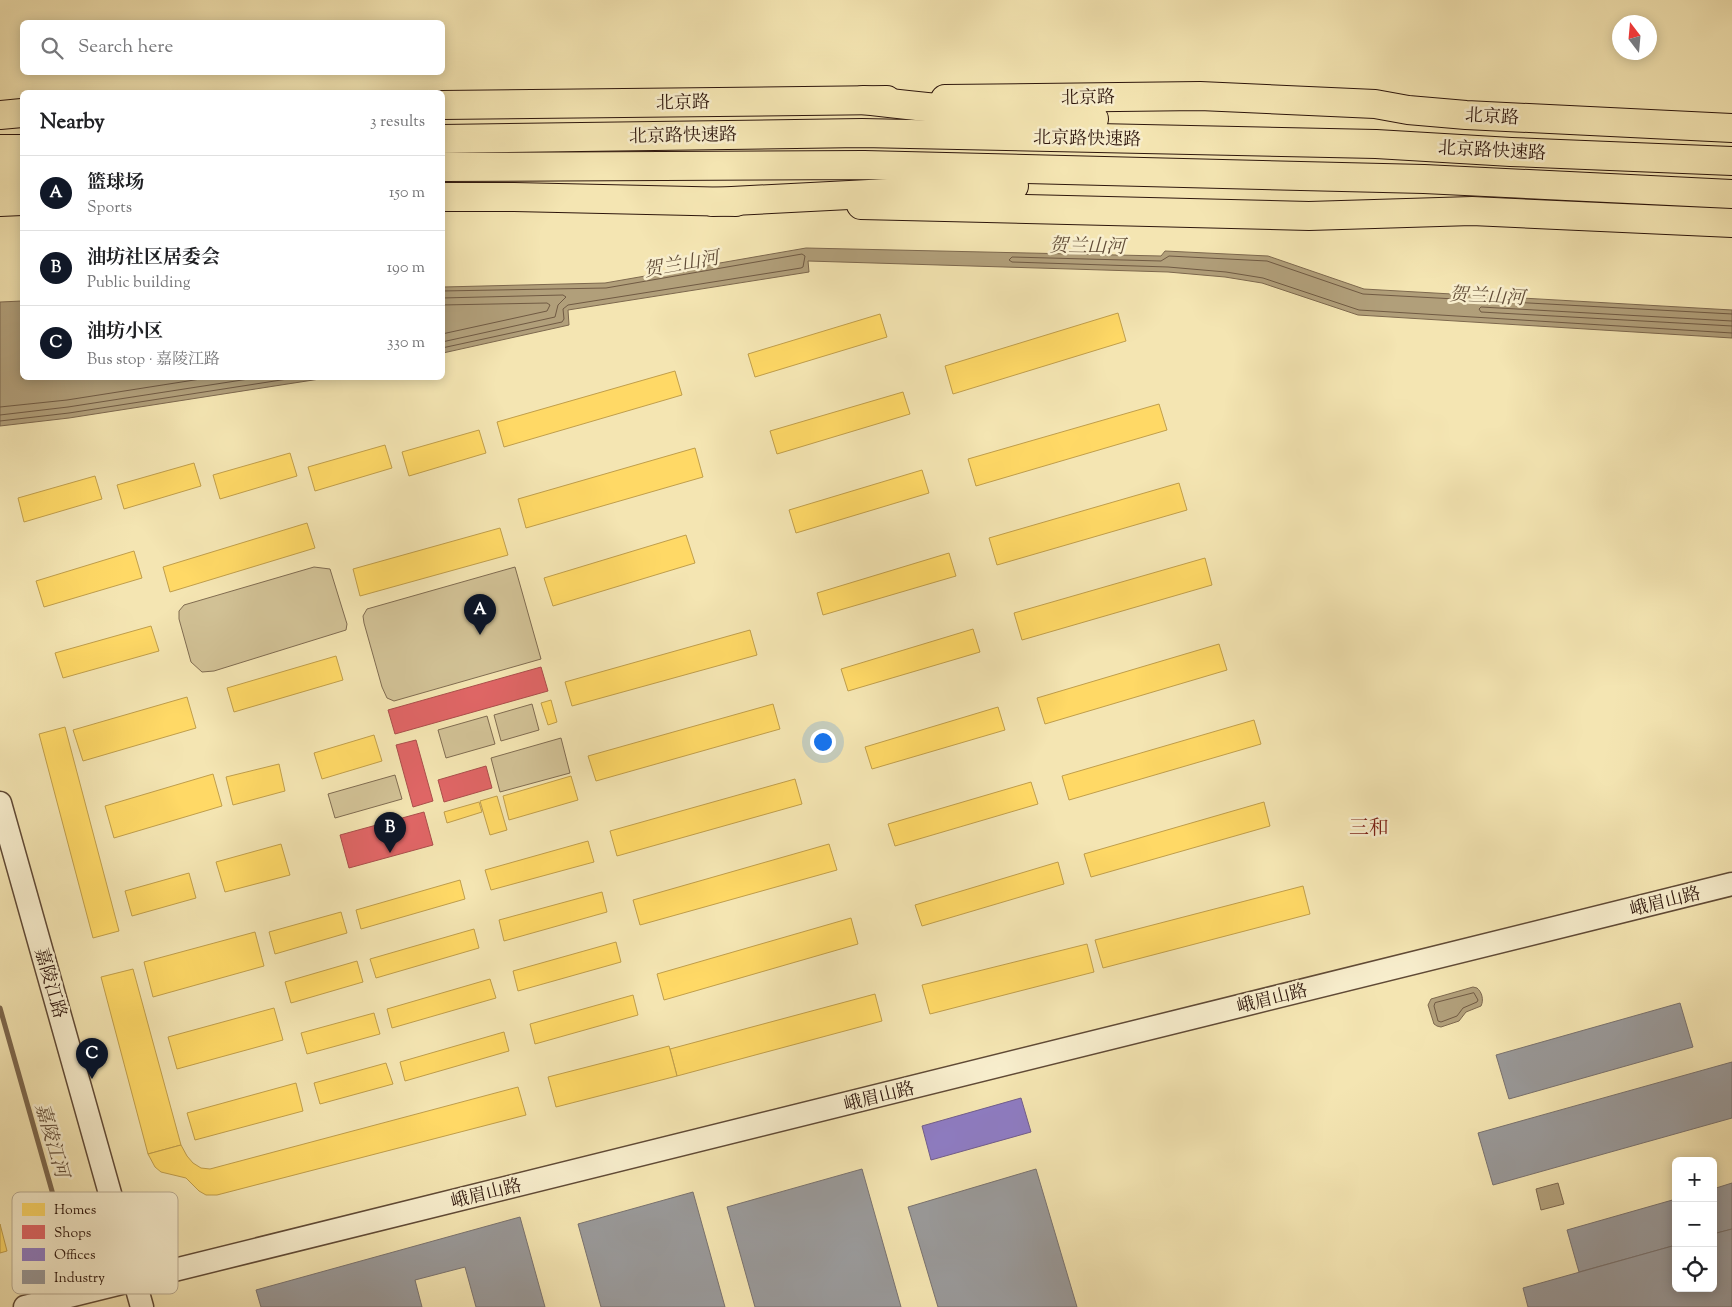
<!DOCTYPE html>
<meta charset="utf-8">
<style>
:root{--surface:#fff;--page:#f6f6f6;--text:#202124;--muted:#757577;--line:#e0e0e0;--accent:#111827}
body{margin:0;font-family:"Sorts Mill Goudy","Noto Serif SC",serif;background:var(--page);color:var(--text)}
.controls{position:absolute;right:15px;bottom:15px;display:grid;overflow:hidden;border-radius:8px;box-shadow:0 2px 12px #0003}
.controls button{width:45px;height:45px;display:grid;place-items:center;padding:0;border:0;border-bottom:1px solid var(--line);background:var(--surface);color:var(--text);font:25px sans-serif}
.compass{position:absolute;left:1612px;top:15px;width:45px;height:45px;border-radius:50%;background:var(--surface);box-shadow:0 2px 12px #0003;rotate:344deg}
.you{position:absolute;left:822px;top:741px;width:18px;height:18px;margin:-12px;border:4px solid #fff;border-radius:50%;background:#1a73e8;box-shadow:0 0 0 8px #1a73e833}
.badge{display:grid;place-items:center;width:32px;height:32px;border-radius:50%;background:var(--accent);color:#fff;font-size:16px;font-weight:700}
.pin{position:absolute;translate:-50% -41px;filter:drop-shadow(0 1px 2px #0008)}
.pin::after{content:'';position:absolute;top:26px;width:18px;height:15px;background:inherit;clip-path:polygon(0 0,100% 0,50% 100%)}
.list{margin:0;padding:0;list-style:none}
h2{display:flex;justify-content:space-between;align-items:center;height:65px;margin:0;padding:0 20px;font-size:21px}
h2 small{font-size:16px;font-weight:400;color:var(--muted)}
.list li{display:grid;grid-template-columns:32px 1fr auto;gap:15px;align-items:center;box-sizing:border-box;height:75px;padding:0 20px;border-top:1px solid var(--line)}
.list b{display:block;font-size:19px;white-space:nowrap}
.list p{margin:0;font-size:16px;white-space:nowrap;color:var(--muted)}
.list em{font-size:16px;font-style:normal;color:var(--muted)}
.icon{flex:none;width:28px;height:28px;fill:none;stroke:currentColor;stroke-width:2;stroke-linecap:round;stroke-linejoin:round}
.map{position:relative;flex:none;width:1732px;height:1307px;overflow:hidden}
.search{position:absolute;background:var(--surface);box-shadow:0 2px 12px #0003;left:20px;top:20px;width:425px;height:55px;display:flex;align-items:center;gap:12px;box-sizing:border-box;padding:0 18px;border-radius:8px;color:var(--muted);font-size:19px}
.panel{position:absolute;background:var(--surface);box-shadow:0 2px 12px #0003;left:20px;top:90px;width:425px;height:290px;border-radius:8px}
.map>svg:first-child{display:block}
</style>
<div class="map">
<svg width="1732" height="1307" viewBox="0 0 1732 1307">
<rect width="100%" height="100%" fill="#f4e5b2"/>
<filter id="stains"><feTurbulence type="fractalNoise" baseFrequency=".004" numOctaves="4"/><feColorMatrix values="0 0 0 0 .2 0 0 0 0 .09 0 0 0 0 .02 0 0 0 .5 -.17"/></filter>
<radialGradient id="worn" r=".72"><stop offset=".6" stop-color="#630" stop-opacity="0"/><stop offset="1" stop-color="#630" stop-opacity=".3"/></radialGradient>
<g fill="#d2c296" stroke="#806c51">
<path d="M314,567L330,569L347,624L346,630L214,671L202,672L191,662L179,619V611L184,605Z"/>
<path d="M515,567L541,659L394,701L387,698L382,687L364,623L363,616L367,609Z"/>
<path d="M532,704L539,730L501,741L494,715Z"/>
<path d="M487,716L495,744L446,758L438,730Z"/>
<path d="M561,738L570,773L500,792L491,758Z"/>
<path d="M395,775L402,799L335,818L328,794Z"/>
</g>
<g fill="#b19f7a" stroke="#7d684e">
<path d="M806,248L1161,256L1165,251L1268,256L1364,289L1732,310V338L1358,315L1262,283L1225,277L1168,272L808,261L809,272L568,310L569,325L443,353V287L605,283Z"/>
<path d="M22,301V378H326L69,418L0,426V302Z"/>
<path d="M1473,987L1477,988C1482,992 1484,1000 1481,1006L1466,1012L1459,1021L1441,1027L1437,1026L1434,1024L1428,1005L1431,999Z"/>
<path d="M1558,1183L1564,1204L1541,1210L1536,1189Z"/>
</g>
<g fill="#ffd966" stroke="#c09e4b">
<path d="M1118,313L1126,341L953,394L945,366Z"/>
<path d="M880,314L887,337L755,377L748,354Z"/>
<path d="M675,371L682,395L504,447L497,422Z"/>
<path d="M903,392L910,414L777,454L770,431Z"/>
<path d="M1159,404L1167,430L976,486L968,459Z"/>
<path d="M479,430L486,453L409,476L402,452Z"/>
<path d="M385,445L392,468L315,491L308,467Z"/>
<path d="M695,448L703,477L526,528L518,499Z"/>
<path d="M290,453L297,476L220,499L213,475Z"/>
<path d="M194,463L201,486L124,509L117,485Z"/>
<path d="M922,470L929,493L796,533L789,510Z"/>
<path d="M95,476L102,499L24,522L18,498Z"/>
<path d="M1179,483L1187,510L997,565L989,538Z"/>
<path d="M307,523L315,548L170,592L163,567Z"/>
<path d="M500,528L508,555L360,596L353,569Z"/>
<path d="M686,535L695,563L553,606L544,578Z"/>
<path d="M134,551L142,578L44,607L36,581Z"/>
<path d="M949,553L956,576L823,615L817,593Z"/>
<path d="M1205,558L1212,585L1022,640L1014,613Z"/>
<path d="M151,626L159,651L63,678L55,653Z"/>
<path d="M973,629L980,652L848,691L841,669Z"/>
<path d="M750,630L757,655L572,706L565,682Z"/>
<path d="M1219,644L1227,670L1045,724L1037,698Z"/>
<path d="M336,656L343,680L234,712L227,688Z"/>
<path d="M187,697L196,728L83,761L73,730Z"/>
<path d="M551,700L557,722L548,725L541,703Z"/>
<path d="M773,704L780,729L596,781L588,756Z"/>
<path d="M998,707L1005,730L872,769L865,747Z"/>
<path d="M1254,720L1261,744L1069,800L1062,776Z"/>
<path d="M65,727L119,931L93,938L39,734Z"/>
<path d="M374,735L382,761L322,779L314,753Z"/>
<path d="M279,764L285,791L233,805L226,777Z"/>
<path d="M213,774L222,806L114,838L105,806Z"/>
<path d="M571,776L578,800L509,820L503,796Z"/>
<path d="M795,779L802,804L617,856L610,831Z"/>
<path d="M1031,782L1038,804L895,846L888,824Z"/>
<path d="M497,796L507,830L490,835L480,801Z"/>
<path d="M479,802L482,812L447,823L444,812Z"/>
<path d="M1264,802L1270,826L1091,877L1084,854Z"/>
<path d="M588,841L594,862L491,890L485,870Z"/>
<path d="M281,844L290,875L225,892L216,862Z"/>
<path d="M829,844L837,870L640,925L633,900Z"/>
<path d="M1058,862L1064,884L922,926L915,905Z"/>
<path d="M189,873L196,898L132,916L125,891Z"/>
<path d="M460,880L465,899L361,929L356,910Z"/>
<path d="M1303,886L1310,914L1103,968L1095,940Z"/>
<path d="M602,892L607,912L504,941L499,920Z"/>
<path d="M341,912L347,933L275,954L269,932Z"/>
<path d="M851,918L858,944L664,1000L657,974Z"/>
<path d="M474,929L479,948L376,978L370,959Z"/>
<path d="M255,932L264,966L153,997L144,962Z"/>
<path d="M616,942L621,962L518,991L513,971Z"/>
<path d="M1087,944L1094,972L930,1014L922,985Z"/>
<path d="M357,961L363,982L291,1003L285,982Z"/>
<path d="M133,969L181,1145L148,1154L101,977Z"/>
<path d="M490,979L496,998L392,1028L387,1009Z"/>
<path d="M875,994L882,1021L677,1076L670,1049Z"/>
<path d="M633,995L638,1015L535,1044L530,1024Z"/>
<path d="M274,1008L283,1040L177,1069L168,1037Z"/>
<path d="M374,1013L380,1034L307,1054L301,1033Z"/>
<path d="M504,1032L509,1051L405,1081L400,1062Z"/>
<path d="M669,1046L677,1076L556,1107L548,1077Z"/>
<path d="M386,1063L393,1084L320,1104L314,1083Z"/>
<path d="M296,1083L303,1111L195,1140L187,1113Z"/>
<path d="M518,1087L526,1115L217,1195H206L199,1191L186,1178L161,1172L155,1167L148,1154L181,1145L187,1156L193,1163L201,1168L210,1169Z"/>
<path d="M0,1224L7,1251L0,1253Z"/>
</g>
<g fill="#e06666" stroke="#ab4e4b">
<path d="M541,667L548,691L395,734L388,710Z"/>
<path d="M416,740L433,801L413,807L396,745Z"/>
<path d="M486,766L492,788L444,802L438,780Z"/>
<path d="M424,812L433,845L349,868L340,835Z"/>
</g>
<path fill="#8e7cc3" stroke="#715d8c" d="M1021,1098L1031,1132L931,1160L922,1126Z"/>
<g fill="#999" stroke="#79726f">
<path d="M1680,1003L1693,1047L1509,1099L1496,1055Z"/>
<path d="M1732,1062V1118L1493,1185L1478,1133Z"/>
<path d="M862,1169L901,1307H755L727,1207Z"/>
<path d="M1036,1169L1077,1307H938L908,1207Z"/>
<path d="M1732,1183V1229L1713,1234V1189Z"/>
<path d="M693,1192L725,1307H601L578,1224Z"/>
<path d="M1676,1199V1245L1579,1272L1567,1230Z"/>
<path d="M520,1217L545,1307H476L465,1267L415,1280L422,1307H261L256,1290Z"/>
<path d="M1732,1229V1307H1528L1523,1288L1676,1245V1288H1713V1234Z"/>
</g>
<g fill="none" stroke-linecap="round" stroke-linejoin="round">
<g stroke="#705a43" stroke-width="1">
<path d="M442,291L606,288L802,254L805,256L803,267L801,268L568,305L563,309L564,319L562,322L442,348"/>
<path d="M442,298L563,295L566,297L558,305L555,317L442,342"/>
<path d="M442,305L547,303L550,305L547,311L442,334"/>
<path d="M1732,314L1363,294L1267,261L1169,256L1161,261L1012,257L1009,260L1012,262L1168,267L1226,272L1263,278L1359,310L1732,333"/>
<path d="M1732,321L1481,307L1479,309L1481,312L1732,326"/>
<path d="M0,407L67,400L207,378"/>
<path d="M0,415L68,407L255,378"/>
<path d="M0,421L69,413L294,378"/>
<path d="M1474,993L1478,1000L1477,1002L1463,1008L1457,1016L1441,1022L1438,1021L1434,1006L1435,1003Z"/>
</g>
<path stroke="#7d684e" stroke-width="5" d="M0,1008L77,1279"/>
<g stroke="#604a36" stroke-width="25">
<g id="minor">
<path d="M0,803L142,1307"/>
<path d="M25,1307L1732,884"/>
</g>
</g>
<g stroke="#2e160c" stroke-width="30">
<g id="major">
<path d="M945,99L1200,96L1375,104L1408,110L1466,115L1732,128"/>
<path d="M442,105L887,100"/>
<path d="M0,115L22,113"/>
<path d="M442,197H514L736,202"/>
<path d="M0,202L22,201"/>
<path d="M861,205L1309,216L1472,211L1732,223"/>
</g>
</g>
<g stroke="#2e160c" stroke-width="30">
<g id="highway">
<path d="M863,100C940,109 1017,117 1094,119"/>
<path d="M442,139L862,133L1376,144L1511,152L1732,161"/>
<path d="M0,149H22"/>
<path d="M442,167L864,165L1424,179L1732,194"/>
<path d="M0,175H22"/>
<path d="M713,202L927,191L986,186H1014"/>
</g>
</g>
<use href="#minor" stroke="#f8eecd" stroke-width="22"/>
<use href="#major" stroke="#f4e5b2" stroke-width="28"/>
<use href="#highway" stroke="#f4e5b2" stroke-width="28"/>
</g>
<g text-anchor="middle" stroke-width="5" stroke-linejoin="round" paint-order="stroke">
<g font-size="18" fill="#2e160c" stroke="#f8eecd">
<text transform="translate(1088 97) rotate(-1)" y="6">北京路</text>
<text transform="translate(683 102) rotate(-1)" y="6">北京路</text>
<text transform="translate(1492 116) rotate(3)" y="6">北京路</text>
<text transform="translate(683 135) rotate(-1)" y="6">北京路快速路</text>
<text transform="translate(1087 138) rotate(1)" y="6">北京路快速路</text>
<text transform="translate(1492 150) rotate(3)" y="6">北京路快速路</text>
<text transform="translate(1665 901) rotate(-14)" y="6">峨眉山路</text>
<text transform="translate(51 983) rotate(74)" y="6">嘉陵江路</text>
<text transform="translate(1272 998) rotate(-14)" y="6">峨眉山路</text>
<text transform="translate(879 1096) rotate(-14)" y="6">峨眉山路</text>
<text transform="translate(486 1193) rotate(-14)" y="6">峨眉山路</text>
</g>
<g font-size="19" font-style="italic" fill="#624d38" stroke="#f8eecd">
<text transform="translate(1087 245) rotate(1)" y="7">贺兰山河</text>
<text transform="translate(681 263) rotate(-10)" y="7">贺兰山河</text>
<text transform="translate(1487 295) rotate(3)" y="7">贺兰山河</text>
<text transform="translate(53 1140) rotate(74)" y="7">嘉陵江河</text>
</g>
<g font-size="20" fill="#7a1f14" stroke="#f8eecd">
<text x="1369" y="834">三和</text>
</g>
</g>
<rect x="12" y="1192" width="166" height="102" rx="8" fill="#f8eecd" stroke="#bbad93" stroke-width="1"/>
<rect x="22" y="1203" width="23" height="13" fill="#ffd966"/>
<rect x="22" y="1225" width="23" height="14" fill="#e06666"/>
<rect x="22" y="1248" width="23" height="13" fill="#8e7cc3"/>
<rect x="22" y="1270" width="23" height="14" fill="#999"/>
<g font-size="14" fill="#2e160c">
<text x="54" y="1214">Homes</text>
<text x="54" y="1237">Shops</text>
<text x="54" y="1259">Offices</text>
<text x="54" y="1282">Industry</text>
</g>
<rect width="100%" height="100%" filter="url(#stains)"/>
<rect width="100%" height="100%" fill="url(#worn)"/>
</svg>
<div class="controls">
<button>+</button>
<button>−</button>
<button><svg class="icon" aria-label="locate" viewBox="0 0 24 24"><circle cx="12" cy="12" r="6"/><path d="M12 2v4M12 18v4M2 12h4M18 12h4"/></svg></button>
</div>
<svg class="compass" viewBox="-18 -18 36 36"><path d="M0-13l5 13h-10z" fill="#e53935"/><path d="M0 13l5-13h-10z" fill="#757577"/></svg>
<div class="you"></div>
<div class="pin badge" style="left:480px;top:635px">A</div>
<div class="pin badge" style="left:390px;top:853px">B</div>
<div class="pin badge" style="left:92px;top:1079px">C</div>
<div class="search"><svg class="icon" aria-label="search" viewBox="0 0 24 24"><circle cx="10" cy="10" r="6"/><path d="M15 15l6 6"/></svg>Search here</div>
<section class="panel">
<h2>Nearby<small>3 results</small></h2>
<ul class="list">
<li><span class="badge">A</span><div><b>篮球场</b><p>Sports</p></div><em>150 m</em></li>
<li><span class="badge">B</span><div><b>油坊社区居委会</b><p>Public building</p></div><em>190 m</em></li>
<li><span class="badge">C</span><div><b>油坊小区</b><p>Bus stop · 嘉陵江路</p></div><em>330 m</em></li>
</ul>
</section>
</div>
